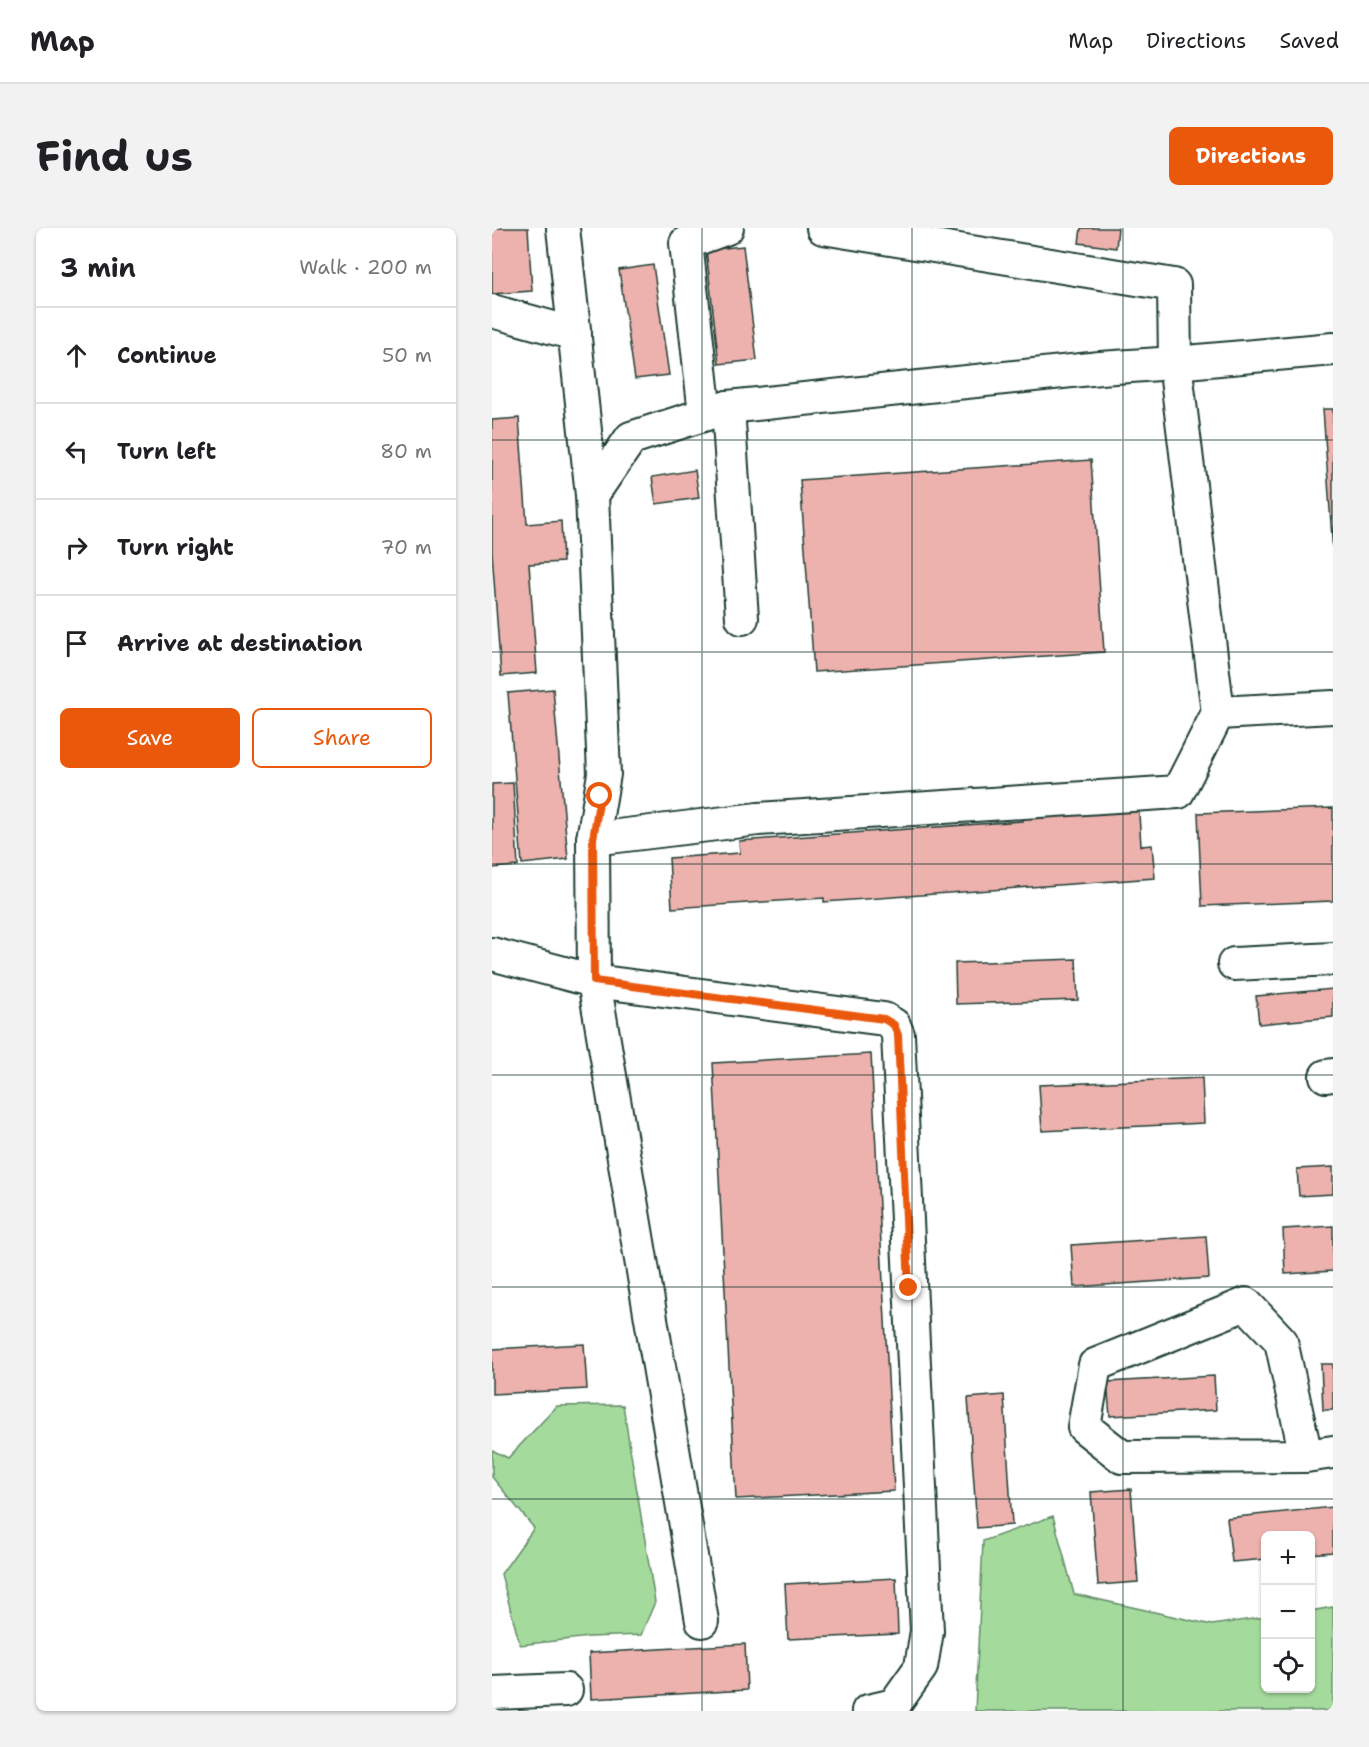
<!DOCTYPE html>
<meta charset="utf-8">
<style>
:root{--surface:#fff;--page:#f2f2f2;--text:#202124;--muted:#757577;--line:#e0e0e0;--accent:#ea580c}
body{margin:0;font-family:"Shantell Sans",sans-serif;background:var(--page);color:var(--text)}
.controls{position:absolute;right:18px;bottom:18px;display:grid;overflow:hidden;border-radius:9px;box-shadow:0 2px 4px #0004}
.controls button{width:54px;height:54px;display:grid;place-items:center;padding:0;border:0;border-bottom:2px solid var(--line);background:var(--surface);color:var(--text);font:30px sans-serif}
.stop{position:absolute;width:18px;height:18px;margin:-14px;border:4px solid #ea580c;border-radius:50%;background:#fff}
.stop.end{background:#ea580c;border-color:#fff;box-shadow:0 2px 6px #0008}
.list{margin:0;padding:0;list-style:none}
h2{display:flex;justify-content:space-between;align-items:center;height:78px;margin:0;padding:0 24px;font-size:26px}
h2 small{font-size:20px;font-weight:400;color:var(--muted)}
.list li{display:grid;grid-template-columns:39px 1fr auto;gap:18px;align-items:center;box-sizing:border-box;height:96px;padding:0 24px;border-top:2px solid var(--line)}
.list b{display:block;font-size:22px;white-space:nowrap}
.list em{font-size:20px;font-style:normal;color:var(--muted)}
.actions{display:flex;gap:12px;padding:18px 24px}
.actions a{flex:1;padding:14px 0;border:2px solid var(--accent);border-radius:9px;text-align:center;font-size:21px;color:var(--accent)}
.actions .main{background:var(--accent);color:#fff}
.icon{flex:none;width:33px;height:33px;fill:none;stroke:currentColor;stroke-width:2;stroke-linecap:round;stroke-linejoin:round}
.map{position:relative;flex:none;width:841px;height:1483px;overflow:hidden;border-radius:9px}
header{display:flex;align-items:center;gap:36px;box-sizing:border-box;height:84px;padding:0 30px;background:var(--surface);border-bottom:2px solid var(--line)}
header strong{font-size:28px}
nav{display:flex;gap:33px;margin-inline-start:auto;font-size:21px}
.intro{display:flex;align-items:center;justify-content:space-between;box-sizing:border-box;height:144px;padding:0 36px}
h1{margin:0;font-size:42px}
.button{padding:15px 27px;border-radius:9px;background:var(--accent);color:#fff;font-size:21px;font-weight:700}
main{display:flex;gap:36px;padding:0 36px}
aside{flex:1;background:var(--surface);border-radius:9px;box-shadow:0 2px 4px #0004}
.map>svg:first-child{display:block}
</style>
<header>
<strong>Map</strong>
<nav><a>Map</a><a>Directions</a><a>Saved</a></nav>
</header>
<div class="intro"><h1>Find us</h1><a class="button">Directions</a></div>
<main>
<aside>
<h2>3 min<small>Walk · 200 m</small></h2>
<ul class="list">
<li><svg class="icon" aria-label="ahead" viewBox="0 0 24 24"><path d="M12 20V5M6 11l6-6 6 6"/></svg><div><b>Continue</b></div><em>50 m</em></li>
<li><svg class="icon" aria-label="left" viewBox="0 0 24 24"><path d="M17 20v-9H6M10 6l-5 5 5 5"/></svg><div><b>Turn left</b></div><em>80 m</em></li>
<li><svg class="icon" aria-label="right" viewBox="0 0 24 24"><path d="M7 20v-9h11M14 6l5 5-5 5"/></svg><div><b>Turn right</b></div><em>70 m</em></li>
<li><svg class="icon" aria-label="arrive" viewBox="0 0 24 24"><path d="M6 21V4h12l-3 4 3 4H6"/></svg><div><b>Arrive at destination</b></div></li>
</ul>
<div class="actions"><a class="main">Save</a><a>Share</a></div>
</aside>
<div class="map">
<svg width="841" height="1483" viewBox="0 0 841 1483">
<rect width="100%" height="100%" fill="#fff"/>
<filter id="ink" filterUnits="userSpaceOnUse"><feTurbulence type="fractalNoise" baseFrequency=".0167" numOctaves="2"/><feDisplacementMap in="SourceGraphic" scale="12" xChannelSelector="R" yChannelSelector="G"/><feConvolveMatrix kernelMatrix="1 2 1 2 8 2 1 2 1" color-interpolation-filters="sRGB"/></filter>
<g filter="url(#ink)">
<g fill="#a5da9d" stroke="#628c68" stroke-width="1.5">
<path d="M131,1177L163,1374L149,1407L97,1409L28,1417L9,1346L42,1300L0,1249V1222L16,1230L65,1178Z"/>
<path d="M561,1288L582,1366L720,1397L773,1389L774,1460H818L819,1383L841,1379V1483H483L491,1313Z"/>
</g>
<g fill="#edb2ad" stroke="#1f3d34" stroke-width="1.5">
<path d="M0,0H36L40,63L0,66Z"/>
<path d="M589,0H626L624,20L587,15Z"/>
<path d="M251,18L265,132L227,136L214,22Z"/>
<path d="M161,37L177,147L143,151L127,42Z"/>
<path d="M831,181H841V325Z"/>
<path d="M27,190L35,296L69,293L71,334L37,336L45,445L9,448L0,324V192Z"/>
<path d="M599,232L612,424L322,444L308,252Z"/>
<path d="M203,242L207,270L164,276L160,249Z"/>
<path d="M61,461L76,631L30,636L16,465Z"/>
<path d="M21,555L26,638L0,640V556Z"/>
<path d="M646,570L649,618L660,617L663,650L332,674V670L180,680L177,630L248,625L247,613L530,593L529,579Z"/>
<path d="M841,580V673L710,678L706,585Z"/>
<path d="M584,731L586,772L464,776L463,735Z"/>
<path d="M841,761V789L767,796L764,768Z"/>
<path d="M379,826L402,1263L244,1271L221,835Z"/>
<path d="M710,850L712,895L550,903L547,857Z"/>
<path d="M841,939V966L807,968L805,941Z"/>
<path d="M841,998V1043L793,1046L791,1001Z"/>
<path d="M714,1008L717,1050L582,1059L579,1017Z"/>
<path d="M92,1116L95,1161L0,1166V1121Z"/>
<path d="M829,1136H841V1182H831Z"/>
<path d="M722,1148L724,1182L618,1188L615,1154Z"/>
<path d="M512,1167L520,1297L485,1300L476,1170Z"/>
<path d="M639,1261L646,1354L606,1357L599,1264Z"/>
<path d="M841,1279V1324L818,1326V1308H774V1331L740,1334L735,1290Z"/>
<path d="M404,1350L406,1406L296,1411L293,1356Z"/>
<path d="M253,1416L255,1462L99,1471L97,1425Z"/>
</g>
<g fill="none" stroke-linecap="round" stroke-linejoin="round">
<g stroke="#1f3d34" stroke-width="36">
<g id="minor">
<path d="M71,0L100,267"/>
<path d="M331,0L682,57L683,135L726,485"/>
<path d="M0,83L83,106"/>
<path d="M236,179L250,390"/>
<path d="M213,186L194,15L235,0"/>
<path d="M101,611L112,546L100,267L139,210L236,179L608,140L683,135L841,121"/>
<path d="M0,726L102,753L210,1393"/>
<path d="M742,736L841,731"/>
<path d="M834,848L841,847"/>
<path d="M814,1228L789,1113L754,1076L603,1137L592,1199L630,1229L814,1228L841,1224"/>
<path d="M0,1465L74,1462"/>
<path d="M376,1483L402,1477L429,1439L435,1403L406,807L402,797L392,791L102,753L101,611L266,591L686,564L726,485L841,479"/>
</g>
</g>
<use href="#minor" stroke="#fff" stroke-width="32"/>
</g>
</g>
<g fill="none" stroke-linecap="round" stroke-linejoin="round" filter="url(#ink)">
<path stroke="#ea580c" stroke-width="8" d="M108,568L101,611L102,753L392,791L402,797L406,807L417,1060"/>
</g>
<path fill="none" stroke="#1f3d34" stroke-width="1.5" stroke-opacity="0.55" d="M210,0V1483M420,0V1483M631,0V1483M0,212H841M0,424H841M0,636H841M0,847H841M0,1059H841M0,1271H841"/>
</svg>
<div class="controls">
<button>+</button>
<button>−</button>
<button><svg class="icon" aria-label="locate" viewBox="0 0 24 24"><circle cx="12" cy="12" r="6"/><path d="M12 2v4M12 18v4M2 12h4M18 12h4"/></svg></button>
</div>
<div class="stop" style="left:108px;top:568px"></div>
<div class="stop end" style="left:417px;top:1060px"></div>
</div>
</main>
